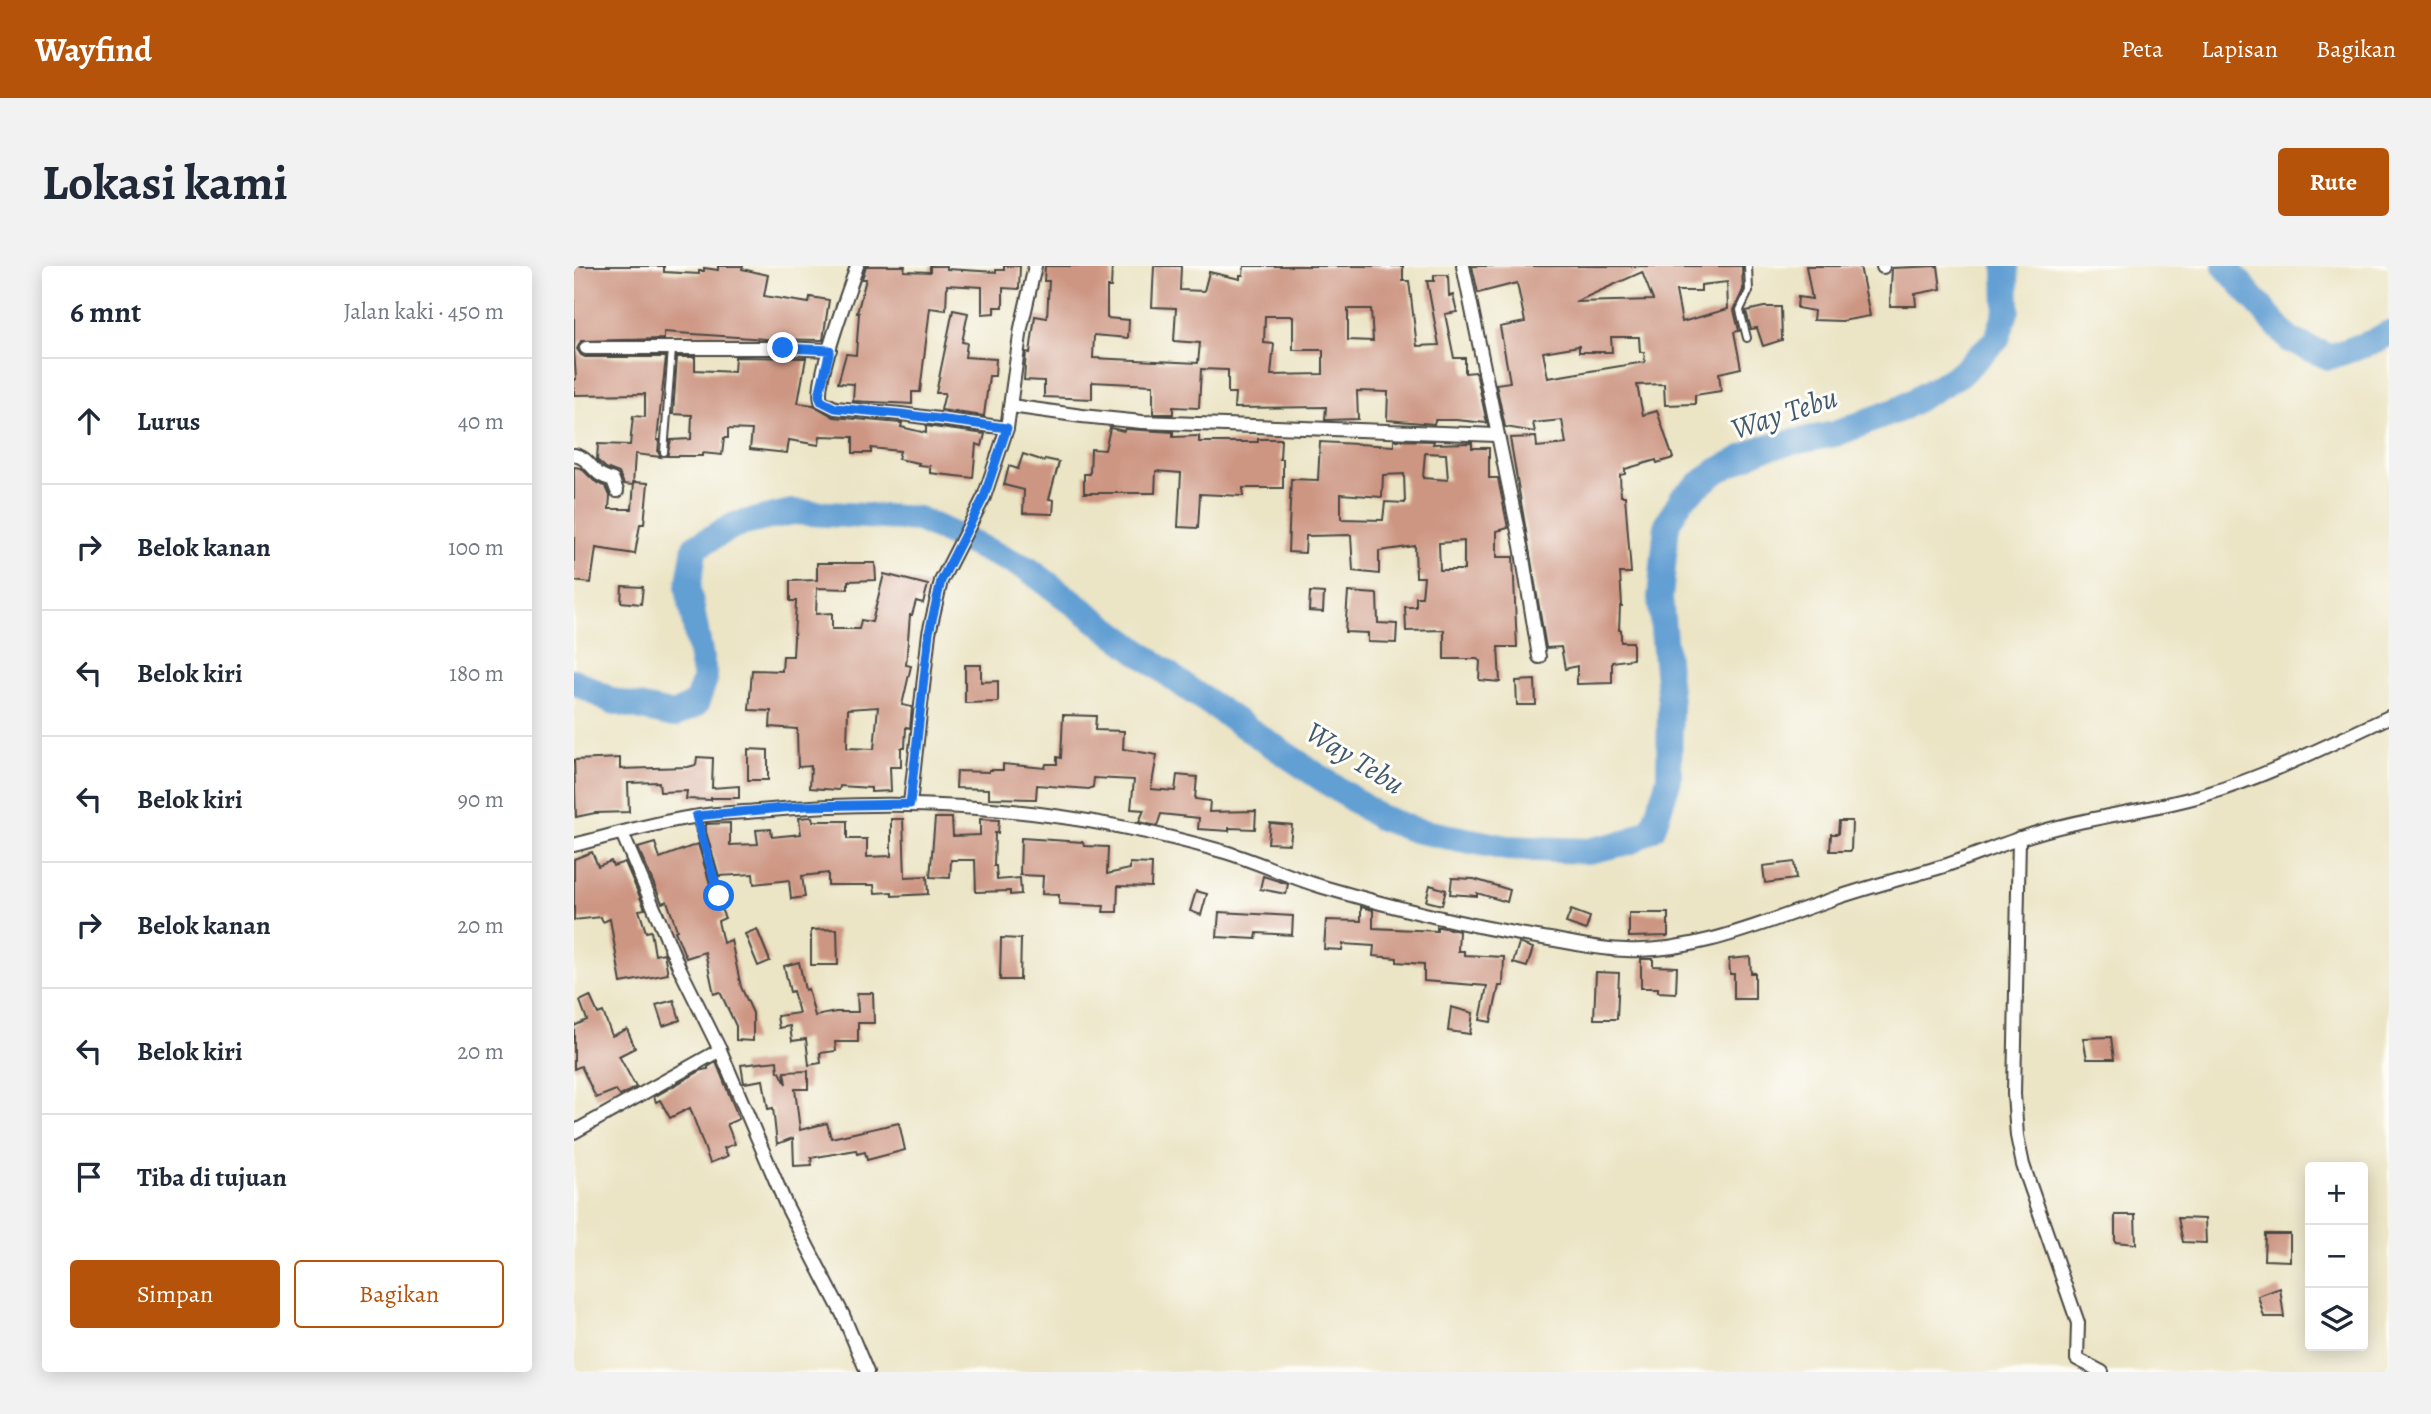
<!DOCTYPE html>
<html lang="id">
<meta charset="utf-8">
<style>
:root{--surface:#fff;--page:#f2f2f3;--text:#1f2937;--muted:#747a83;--line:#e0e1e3;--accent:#b45309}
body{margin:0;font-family:Alegreya,serif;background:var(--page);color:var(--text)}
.controls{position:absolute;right:21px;bottom:21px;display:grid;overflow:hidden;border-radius:7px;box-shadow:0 4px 18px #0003}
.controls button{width:63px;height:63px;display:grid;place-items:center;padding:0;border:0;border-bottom:2px solid var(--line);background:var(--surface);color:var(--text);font:35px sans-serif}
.stop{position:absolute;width:21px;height:21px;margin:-16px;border:5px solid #1a73e8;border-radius:50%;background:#fff}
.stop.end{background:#1a73e8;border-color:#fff;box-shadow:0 2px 7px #0008}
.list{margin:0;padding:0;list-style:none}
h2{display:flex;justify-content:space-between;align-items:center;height:91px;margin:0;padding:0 28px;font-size:30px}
h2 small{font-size:23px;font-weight:400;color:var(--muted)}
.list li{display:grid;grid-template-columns:46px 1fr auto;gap:21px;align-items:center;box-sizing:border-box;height:126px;padding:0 28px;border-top:2px solid var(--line)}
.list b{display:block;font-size:26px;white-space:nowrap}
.list em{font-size:23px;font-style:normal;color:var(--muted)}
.actions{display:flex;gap:14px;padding:21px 28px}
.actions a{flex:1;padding:16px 0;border:2px solid var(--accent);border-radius:7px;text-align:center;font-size:24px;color:var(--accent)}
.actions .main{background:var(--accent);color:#fff}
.icon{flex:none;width:38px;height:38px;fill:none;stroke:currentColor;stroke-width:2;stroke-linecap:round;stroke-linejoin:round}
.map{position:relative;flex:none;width:1815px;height:1106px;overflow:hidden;border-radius:7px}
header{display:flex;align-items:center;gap:42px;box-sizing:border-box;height:98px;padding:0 35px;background:var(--accent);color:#fff}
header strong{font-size:33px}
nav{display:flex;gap:38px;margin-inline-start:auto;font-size:24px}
.intro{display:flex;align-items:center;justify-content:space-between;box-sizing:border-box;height:168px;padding:0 42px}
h1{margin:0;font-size:49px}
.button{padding:18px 32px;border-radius:7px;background:var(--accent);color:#fff;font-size:24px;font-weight:700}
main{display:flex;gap:42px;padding:0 42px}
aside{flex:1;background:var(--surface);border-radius:7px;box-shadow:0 4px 18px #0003}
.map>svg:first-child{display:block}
</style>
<header>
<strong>Wayfind</strong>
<nav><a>Peta</a><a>Lapisan</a><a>Bagikan</a></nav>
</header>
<div class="intro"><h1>Lokasi kami</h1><a class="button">Rute</a></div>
<main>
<aside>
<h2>6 mnt<small>Jalan kaki · 450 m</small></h2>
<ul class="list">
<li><svg class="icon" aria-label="ahead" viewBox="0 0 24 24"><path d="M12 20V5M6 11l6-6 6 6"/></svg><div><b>Lurus</b></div><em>40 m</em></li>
<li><svg class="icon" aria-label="right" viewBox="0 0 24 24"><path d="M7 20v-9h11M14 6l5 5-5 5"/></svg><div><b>Belok kanan</b></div><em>100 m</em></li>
<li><svg class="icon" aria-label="left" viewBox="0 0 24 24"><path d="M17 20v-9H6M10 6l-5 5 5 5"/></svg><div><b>Belok kiri</b></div><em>180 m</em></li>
<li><svg class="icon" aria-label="left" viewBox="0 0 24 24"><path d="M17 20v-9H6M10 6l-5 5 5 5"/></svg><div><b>Belok kiri</b></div><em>90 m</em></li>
<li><svg class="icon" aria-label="right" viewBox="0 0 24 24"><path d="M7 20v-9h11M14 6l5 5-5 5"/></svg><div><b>Belok kanan</b></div><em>20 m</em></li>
<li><svg class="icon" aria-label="left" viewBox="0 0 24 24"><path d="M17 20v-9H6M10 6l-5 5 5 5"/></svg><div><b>Belok kiri</b></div><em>20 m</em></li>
<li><svg class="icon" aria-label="arrive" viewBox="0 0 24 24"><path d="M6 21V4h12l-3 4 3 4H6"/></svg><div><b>Tiba di tujuan</b></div></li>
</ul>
<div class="actions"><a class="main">Simpan</a><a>Bagikan</a></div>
</aside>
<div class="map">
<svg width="1815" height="1106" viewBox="0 0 1815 1106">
<rect width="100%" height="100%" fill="#fdfcf7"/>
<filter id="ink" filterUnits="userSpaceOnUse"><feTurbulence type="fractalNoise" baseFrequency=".0143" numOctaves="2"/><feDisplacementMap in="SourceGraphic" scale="14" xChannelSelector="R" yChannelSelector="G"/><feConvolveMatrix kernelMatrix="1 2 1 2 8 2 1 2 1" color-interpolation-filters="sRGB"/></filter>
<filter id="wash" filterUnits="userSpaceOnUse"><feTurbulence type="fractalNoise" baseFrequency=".00686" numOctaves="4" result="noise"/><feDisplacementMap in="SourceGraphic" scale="28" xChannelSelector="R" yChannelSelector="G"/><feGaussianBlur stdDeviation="1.57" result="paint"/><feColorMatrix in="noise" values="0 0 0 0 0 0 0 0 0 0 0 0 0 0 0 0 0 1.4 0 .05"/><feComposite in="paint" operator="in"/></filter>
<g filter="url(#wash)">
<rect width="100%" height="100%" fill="#ebe4c5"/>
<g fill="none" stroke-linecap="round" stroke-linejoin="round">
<g stroke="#629fd3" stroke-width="26">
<path d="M1651,0L1716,74L1755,91L1799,76L1815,67"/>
<path d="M0,415L38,435L100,449L122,438L131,413L114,322L121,281L161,259L218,246L344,253L454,303L613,422L805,551L840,564L933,582L1014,585L1055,576L1079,562L1095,513L1096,437L1086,332L1093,258L1108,232L1141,206L1188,182L1261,168L1326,143L1386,108L1423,73L1433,43L1432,0"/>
</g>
</g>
<g id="blocks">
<g fill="#cd9683" fill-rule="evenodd">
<path d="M0,0H90V6L125,8V5H130V2L144,4V0H169L168,3L194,9L190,30L235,37L236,31L255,34L249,74L192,73L90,66V73L7,75L3,83L7,89L11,91H92L83,174H85L84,186L87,191L61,188L59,219L50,218L45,207L32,202L23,194L24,178L56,179L59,150L71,151V128L0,129V113H2L0,84Z"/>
<path d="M292,0H331L330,5L356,6V0H373V3L422,6V4H430V0H446L445,23L429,22V41H421V47L408,48V21L373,19L372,44L356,42L346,126H338V138L279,135L280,118L264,117L272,88L282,89L285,47H283L292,13H288Z"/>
<path d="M471,0H538L537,21H533V52L555,54L554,72L520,69L519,92L624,97L626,77L600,75L602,42L578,41L580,0H607L606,24L630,25L635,6L666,13V9H669L670,0H829V15H835L843,80L865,79L853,15H860V9H874L875,30L879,29L883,46L871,48L880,92H891V107L902,106L913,157L882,154H861L860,158L813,154L814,126L783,125L784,153L751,154L752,141L660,142L661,127H654V104L627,103L625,142L599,141V148H579V119L518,116V133L470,131V115L450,114L452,86L456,87L461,50L473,52L475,15H470ZM774,43H797L799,75L774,74ZM691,50H719V84H749V108L697,109L700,78L690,77Z"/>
<path d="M898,0H1168L1169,24L1160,44L1165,65L1160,66L1167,102L1145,107L1147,125L1121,129V138L1091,139L1090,118L1063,119L1069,149L1083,145L1099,192L1083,197L1082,194L1051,203V208L1046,209L1047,230H1051L1057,307H1046L1048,340H1046L1045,364H1047V376H1059V393L1038,396V417L1003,418V400L991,403L987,381L972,382L936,172L962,171L963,181L992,178L988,154L959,157L961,166L931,161L922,118L936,116L926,61L951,56L943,17L904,27ZM1068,6L1079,34L1001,36ZM1153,16L1154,43L1108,56L1102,25H1127V19ZM1037,71H1065L1066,86H1070L1071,96L974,112L969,86L1005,80V86H1038Z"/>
<path d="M1232,0H1286L1296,50L1268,55L1239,54L1240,45L1223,42L1224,31L1238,33Z"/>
<path d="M1364,0L1367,23L1341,28L1342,40H1316L1318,2Z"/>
<path d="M1190,41H1207L1208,74L1189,80L1183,62L1177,63L1172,45Z"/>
<path d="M379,44L394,47L388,76L393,77L391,91L422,93L421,110H415L410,150L367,144L371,127H362Z"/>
<path d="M103,91H121V104L160,106L161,91L232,92L224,137L239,139L260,151L326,157H328L327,161L352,167V160L411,168L408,180L402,178L399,212L356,207V200L344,199L345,197L324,193L326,185L297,182V187H279V171L246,170L245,179L215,174L213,187L176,183L178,164L154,163V172H150L148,189L128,187V190H93L97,174L117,173L118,149L99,148Z"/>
<path d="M536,162L550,165L551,163L599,166V171L625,170V176H684V173H707L706,193H709V222H669V230L626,228L624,262L604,261L607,207L582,205L581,227H510V208H516L517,183L531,184Z"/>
<path d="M820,174L860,175L859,178L898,177V182H915V212H924L934,262L923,265V291H939L943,381H924L926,416L905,414L906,395L903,393H870V364L832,365L831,341H842V331H848L850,311H842L841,280L805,285V308L779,305L777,269L732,270L731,287L714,286L717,213L744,214L746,176L820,180ZM851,187L872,188L874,214L849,212ZM830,208L831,237L811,236L809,254L767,253V228L808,231L809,209ZM890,275V304H866L865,277Z"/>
<path d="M449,188L470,195L471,193L485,196L475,233L480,234L479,248L449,247L450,224L430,219L435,200L444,203Z"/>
<path d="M0,201L7,202L20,215L32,221L36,230L35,243H58L60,216L74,217L70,258H66L61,288L22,282L17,317L0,315Z"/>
<path d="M243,297H301L302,314L274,315V323L243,322L242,348L258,347V363H285L287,354L298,356L310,308L354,319L349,337L342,335L338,349H336L332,399L337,400L328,439L338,441L336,462L332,461L331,482H327V501H316L317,525L297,526V522L266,520L265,524L236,522L237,500L224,501L223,463L196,461L197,445L175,444L178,404L208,405L209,390H219L222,335H216V315L243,314ZM304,441L300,483L273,482L274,443Z"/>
<path d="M48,320L69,321L67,338L47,336Z"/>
<path d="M736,326L750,327L749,346L735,345Z"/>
<path d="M774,326L803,328L804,357L823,358L822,377L794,376V367L771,366Z"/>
<path d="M391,399H407V416L424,415V436L391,437Z"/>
<path d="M961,414L962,439H943L942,415Z"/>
<path d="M489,449L522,450L521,464L550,465L549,483L583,489L577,523L601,525L603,509L623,511L621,533L636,535L635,546L682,545L681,563L655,562V565L624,563L625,552L587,548L583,560L565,556L570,544L557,543L560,514L520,512L519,521L515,523L463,519L462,533L415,532V523L382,522L383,505L415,506V504H429V498L471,502L472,498H483V491L487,492Z"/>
<path d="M174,483L194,484V514H174Z"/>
<path d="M123,491L139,492L138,522L165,520V532H137V534L112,533L113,525L86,526L85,516L54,517L55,546L21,547L2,551L0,494L46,492V503L114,501L122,499Z"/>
<path d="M238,551L239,555H273V573H293V591L317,590V553H329L331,611L353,610L354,628L318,630V626L301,627L300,619H254V607L228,610L231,631L217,633L215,614L180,618L179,608L145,610L132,566V558L156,557V579L184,578L182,564L197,563L198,571L227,568L225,552Z"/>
<path d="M361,552H378L379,570L406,569V553L425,554L424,567H421L420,600H422L423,614L446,612L447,628L436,629V625L402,626L401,594H377L376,612L356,611Z"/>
<path d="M1265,555H1278L1277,585H1256L1257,568H1264Z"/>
<path d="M696,557L718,559L716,578L694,577Z"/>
<path d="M447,572L509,576L510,580L534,581L533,608L556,603V597L578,598L577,621L544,620L543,646H529L530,640L485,638V629L468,628L469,610L446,609Z"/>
<path d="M81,577L86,592L124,578L140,632L144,636L151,652L144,655L149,677L157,674L167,721L179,747V775L162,774V760L146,726L140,728L131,686L112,692L101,665L103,664L93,635L88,637L64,582Z"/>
<path d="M18,586L24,600L37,595L39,600L51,596L71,643L65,644L72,666L77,665L81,689L90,687L94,708L47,717L36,653L29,656L27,651L0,654V593Z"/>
<path d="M1220,596L1222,613L1191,617L1189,600Z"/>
<path d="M689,610L714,618L712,628L686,623Z"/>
<path d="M878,612L900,613L936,624L933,636L903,627V630L876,628Z"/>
<path d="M856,619L872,624L868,639L852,635Z"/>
<path d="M622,625L633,628L627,649L616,645Z"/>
<path d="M787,641L799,644V662L863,665V661H866L885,665L884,685H890V689L930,691L929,720H925L917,756L906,754L913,720L850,715V698L823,696V692L799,690L800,680L769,678L768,684L750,683L752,654L787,655Z"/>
<path d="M997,644L1016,651L1012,664L992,657Z"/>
<path d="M645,646L719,650L718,669L683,667L682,673L643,671Z"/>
<path d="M1055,647H1094V670L1055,671Z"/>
<path d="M183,663L196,695L184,700L171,668Z"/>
<path d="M263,663L264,699H237V664Z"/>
<path d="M427,672L447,673L446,714H426Z"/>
<path d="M945,677L959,682L953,701L939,697Z"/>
<path d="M1176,691L1177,707H1181V733H1160V708H1156L1155,693Z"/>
<path d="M1067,693H1079V700L1103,701L1102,727L1084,726V722H1067Z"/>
<path d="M225,696L231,724L234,723L241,750L262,746H284L283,727H299L300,757H284V776H261L262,785L246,787L247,797L235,799L232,773L218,775L216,760L205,762L203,750L225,747L219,725L216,726L210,700Z"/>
<path d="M1022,706L1045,707L1043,753H1020Z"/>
<path d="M16,730L24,748L29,746L38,770L53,763L61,782L45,790L62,821L46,830L42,824L22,832L7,800L0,803V760L13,754L6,735Z"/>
<path d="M100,734L106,754L89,760L82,739Z"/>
<path d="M877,741L899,747L896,768L874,765Z"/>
<path d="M1537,771L1540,793H1513L1509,772Z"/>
<path d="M203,795L204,806H206L212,818L210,806L234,805V823H221L226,864L253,857L257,872L325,857L331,884L293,894L291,886L283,888L282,884L237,892L238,899L220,900L219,872L203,878L199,842L194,843L189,814L170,817L167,799Z"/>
<path d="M142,796L165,853L153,858L161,878L150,882L154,890L136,897L116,842L96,852L86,834L82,836L80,831L128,804L134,803V801Z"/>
<path d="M1541,949H1561L1562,978L1541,976Z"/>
<path d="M1604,952L1631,953L1632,977L1609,976Z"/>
<path d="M1691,968H1716V995L1690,994Z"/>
<path d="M1706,1022L1710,1051H1690L1684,1030Z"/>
</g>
</g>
</g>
<g filter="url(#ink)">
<use href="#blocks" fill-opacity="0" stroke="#484742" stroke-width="2"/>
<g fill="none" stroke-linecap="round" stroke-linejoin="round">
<g stroke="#484742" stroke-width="10">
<g id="lane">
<path d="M1173,72L1166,44L1175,25L1174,0"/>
<path d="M90,186L98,83"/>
<path d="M122,551L145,630"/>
</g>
</g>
<g stroke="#484742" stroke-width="16">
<g id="street">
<path d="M283,0C275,25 240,115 247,135L261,142L327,148L433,162"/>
<path d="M889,0L947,280L965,391"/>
<path d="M1309,0V1"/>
<path d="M12,82H209L256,84"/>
<path d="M437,140L508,150L568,156L923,169"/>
<path d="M0,189C12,191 15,199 23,206C28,211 34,212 39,214L43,225"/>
<path d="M336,538L355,367L367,315L410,231L433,162L447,62L461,0"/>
<path d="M48,567L105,701L146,784L212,939L269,1049L293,1106"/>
<path d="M1445,572L1440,828L1443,870L1449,899L1504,1057L1503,1093L1528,1106"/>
<path d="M0,579C40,569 78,557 119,551C141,547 163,547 185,545C341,530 500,542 651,586C684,596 715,611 749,621C821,642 894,660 969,672C996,676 1025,684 1052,684C1124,687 1195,654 1262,632C1297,620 1334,611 1370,600C1397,591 1423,580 1450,571C1509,551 1573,546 1633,528C1696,509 1756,478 1815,451"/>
<path d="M0,866L146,784"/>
</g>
</g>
<use href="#lane" stroke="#fff" stroke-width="6"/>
<use href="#street" stroke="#fff" stroke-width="12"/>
</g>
</g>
<g fill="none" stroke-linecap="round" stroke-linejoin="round" filter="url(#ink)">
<path stroke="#1a73e8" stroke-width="9" d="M145,630L122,550L231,540L336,538L355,367L367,315L410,231L433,162L327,148L261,142L247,135L245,129L256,84L209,82"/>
</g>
<g text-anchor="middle" stroke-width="6" stroke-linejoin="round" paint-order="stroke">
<g font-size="30" font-style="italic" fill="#41596e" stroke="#fdfcf7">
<text transform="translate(1210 147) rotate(-18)" y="10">Way Tebu</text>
<text transform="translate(781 492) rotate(32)" y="10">Way Tebu</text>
</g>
</g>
</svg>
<div class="controls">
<button>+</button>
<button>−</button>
<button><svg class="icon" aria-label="layers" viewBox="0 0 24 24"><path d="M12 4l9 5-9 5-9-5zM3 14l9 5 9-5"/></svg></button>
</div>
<div class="stop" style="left:145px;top:630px"></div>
<div class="stop end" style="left:209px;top:82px"></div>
</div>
</main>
